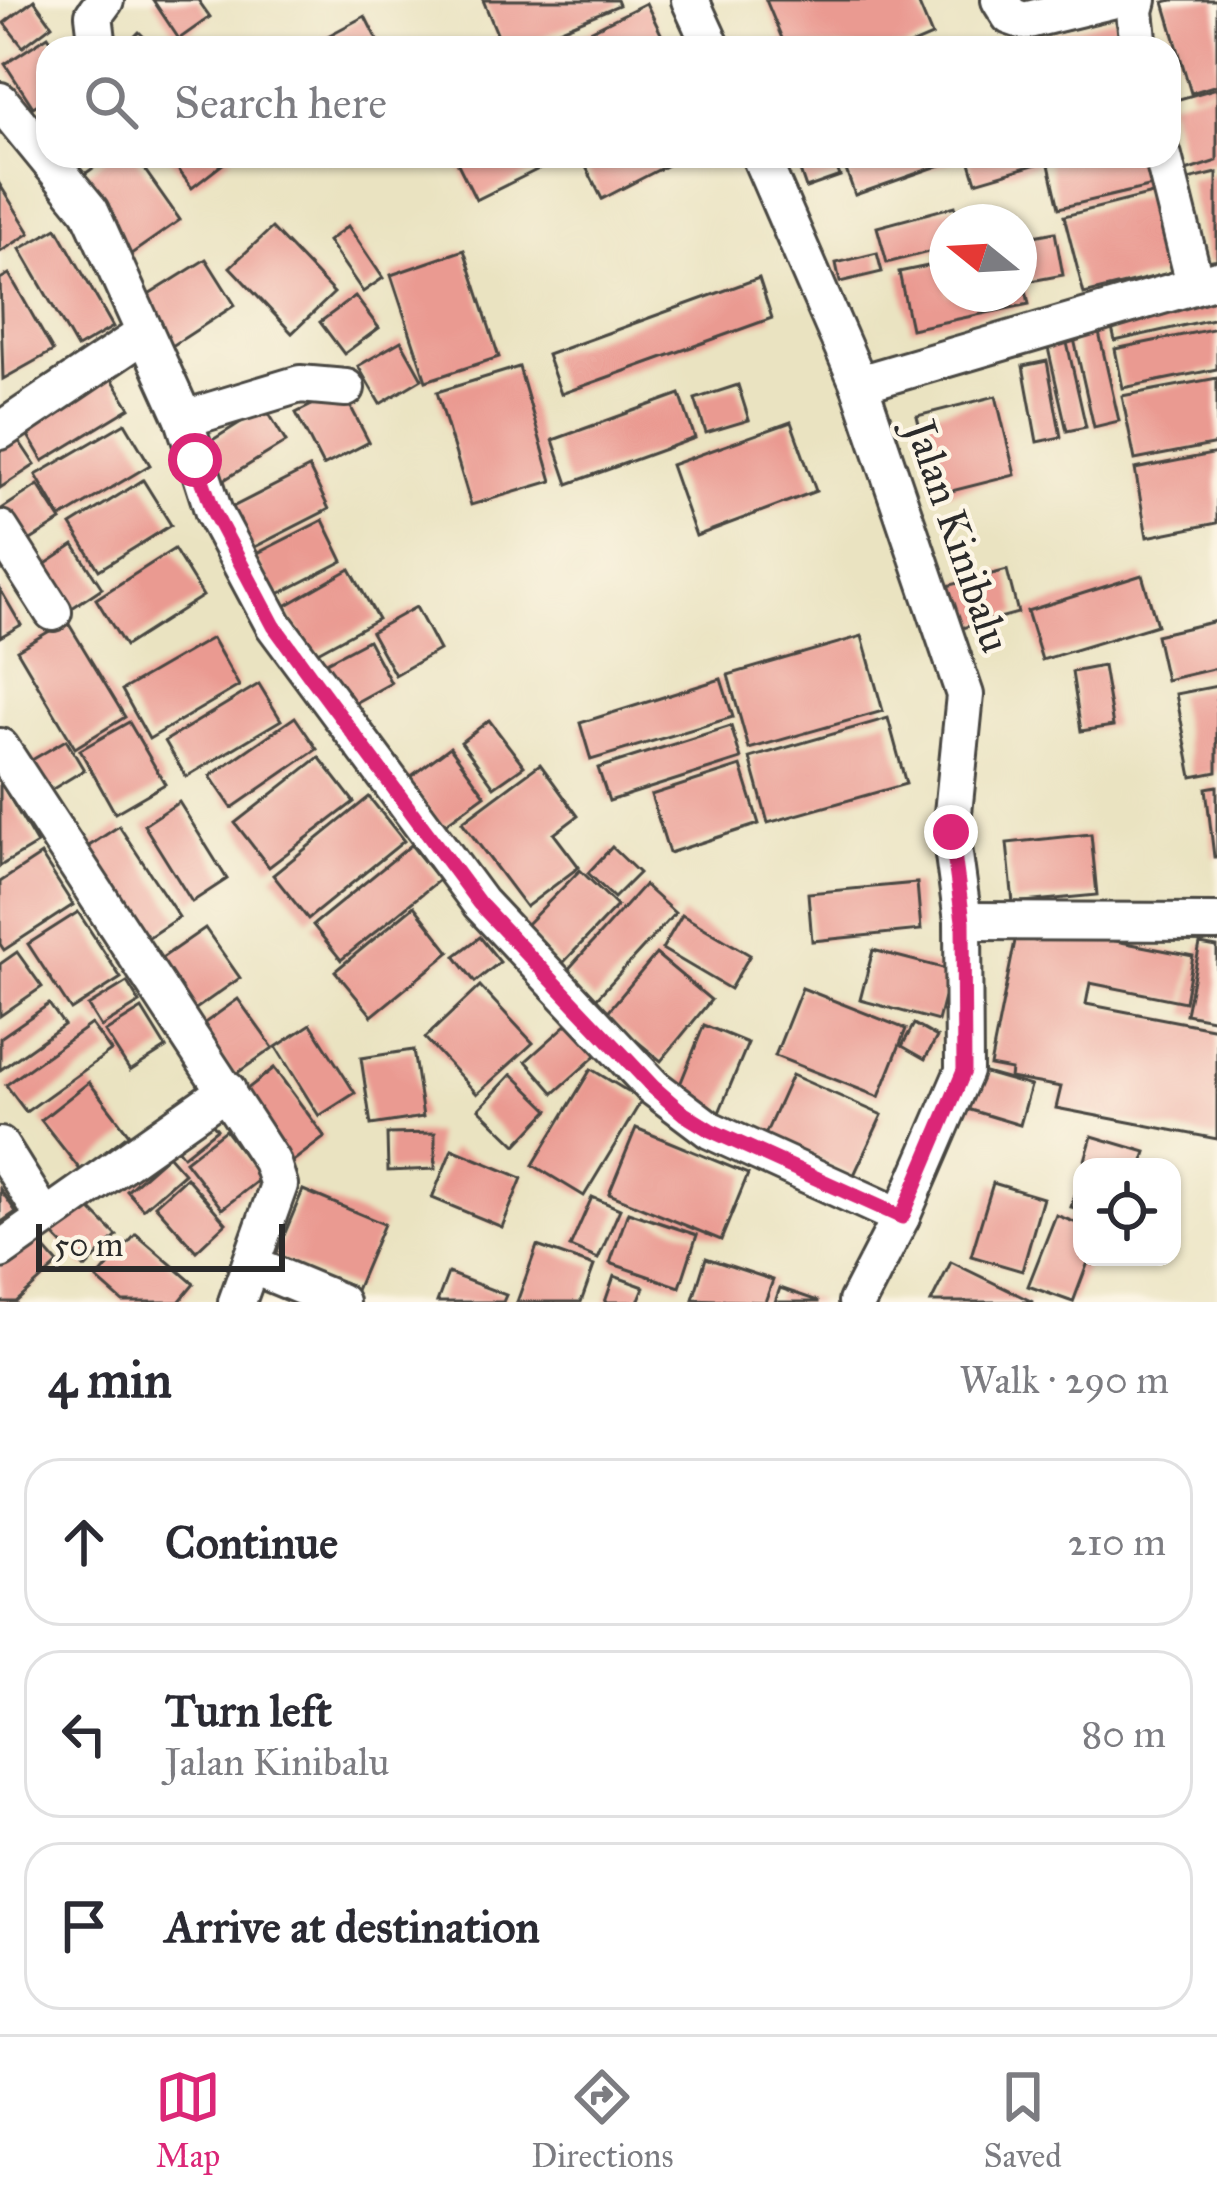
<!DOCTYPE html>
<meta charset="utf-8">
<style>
:root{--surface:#fff;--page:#f7f7f7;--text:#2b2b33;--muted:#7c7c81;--line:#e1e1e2;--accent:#db2777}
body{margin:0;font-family:"IM FELL Great Primer",serif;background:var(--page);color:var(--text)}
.controls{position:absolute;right:36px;bottom:36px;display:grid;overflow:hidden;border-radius:24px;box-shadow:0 3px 9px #0004}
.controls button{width:108px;height:108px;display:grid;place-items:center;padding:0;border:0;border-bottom:3px solid var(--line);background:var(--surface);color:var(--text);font:60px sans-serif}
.compass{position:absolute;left:929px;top:204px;width:108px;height:108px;border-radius:50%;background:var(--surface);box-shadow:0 3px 9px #0004;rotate:288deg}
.scale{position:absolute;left:36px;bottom:30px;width:249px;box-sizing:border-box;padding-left:12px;border:6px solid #2b2b2b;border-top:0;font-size:33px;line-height:42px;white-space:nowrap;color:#2b2b2b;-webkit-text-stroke:9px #fcf5e5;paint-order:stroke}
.stop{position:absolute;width:36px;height:36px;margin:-27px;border:9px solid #db2777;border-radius:50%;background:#fff}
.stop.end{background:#db2777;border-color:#fff;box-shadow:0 3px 12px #0008}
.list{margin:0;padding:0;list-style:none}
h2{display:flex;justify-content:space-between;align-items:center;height:156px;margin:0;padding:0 48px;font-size:51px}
h2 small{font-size:39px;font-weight:400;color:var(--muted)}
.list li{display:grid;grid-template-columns:78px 1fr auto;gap:36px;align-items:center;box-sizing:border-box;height:168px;margin:0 24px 24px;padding:0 24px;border:3px solid var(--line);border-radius:36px}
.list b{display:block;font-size:45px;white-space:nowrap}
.list p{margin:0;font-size:39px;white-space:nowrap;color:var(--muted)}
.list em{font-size:39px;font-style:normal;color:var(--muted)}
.icon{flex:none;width:66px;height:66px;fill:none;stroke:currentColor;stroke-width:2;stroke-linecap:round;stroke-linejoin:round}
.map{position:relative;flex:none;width:1217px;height:1302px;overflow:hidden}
.search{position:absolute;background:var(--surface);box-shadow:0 3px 9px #0004;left:36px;right:36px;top:36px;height:132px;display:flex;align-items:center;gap:30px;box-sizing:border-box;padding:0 42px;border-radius:36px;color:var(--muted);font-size:45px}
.sheet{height:732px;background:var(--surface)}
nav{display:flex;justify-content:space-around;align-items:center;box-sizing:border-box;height:168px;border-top:3px solid var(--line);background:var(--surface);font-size:33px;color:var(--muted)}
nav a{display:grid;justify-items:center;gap:6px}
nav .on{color:var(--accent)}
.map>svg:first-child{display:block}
</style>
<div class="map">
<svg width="1217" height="1302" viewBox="0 0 1217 1302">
<rect width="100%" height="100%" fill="#fcf5e5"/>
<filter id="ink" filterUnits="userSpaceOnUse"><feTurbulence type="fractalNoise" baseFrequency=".00833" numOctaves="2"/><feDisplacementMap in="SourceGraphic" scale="24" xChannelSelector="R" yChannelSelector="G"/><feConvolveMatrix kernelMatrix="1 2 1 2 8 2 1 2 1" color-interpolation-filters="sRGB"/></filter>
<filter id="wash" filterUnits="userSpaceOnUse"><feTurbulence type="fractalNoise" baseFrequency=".004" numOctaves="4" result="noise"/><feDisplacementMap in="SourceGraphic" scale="48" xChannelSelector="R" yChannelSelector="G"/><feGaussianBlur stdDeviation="2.7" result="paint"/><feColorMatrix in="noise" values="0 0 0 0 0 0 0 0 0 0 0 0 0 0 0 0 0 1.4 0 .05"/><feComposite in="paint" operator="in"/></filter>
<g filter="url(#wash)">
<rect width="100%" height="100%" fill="#eae3c1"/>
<g id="blocks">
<g fill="#ea9a91">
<path d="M34,0L52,25L23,47L4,23Z"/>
<path d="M153,0H198L210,17L179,39Z"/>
<path d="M483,0H617L619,5L516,48H503Z"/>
<path d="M766,0H917L932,36L904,48H786Z"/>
<path d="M1172,0H1217V85L1191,93L1164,2Z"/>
<path d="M646,3L668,48H556Z"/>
<path d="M365,16L381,48H305Z"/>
<path d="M1115,18L1123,48H1022L1021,42Z"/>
<path d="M139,32L155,48H123Z"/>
<path d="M48,36L56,48H48V98L33,107L5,64Z"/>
<path d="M1217,88V161L1186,171L1169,102Z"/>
<path d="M110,156H135L180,220L124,259L72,183Z"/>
<path d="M168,156H233L192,188Z"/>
<path d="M454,156H565L476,200Z"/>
<path d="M588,156H685L602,199L582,159Z"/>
<path d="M795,156H832L840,176L806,188Z"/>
<path d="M841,156H950L952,161L855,195Z"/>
<path d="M968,156H1035L1037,164L976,182Z"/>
<path d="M1047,156H1146L1153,186L1059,208Z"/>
<path d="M1217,173V261L1208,263L1188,180Z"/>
<path d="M0,185L30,233L0,252Z"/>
<path d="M1160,192L1178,271L1084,294L1064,216Z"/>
<path d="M955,206L959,222H947V247L887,263L877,227Z"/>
<path d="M348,226L383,278L363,292L328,241Z"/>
<path d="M57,228L113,327L77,348L20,249Z"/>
<path d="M272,228L334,293L292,333L230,267Z"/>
<path d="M1055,232L1063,275L1031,281L1023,238Z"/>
<path d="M464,250L499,357L426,381L391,275Z"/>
<path d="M877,253L882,272L840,282L836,263Z"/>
<path d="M206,259L235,305L169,348L139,301Z"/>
<path d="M947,262V294H1019L1021,266L1029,304L911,329L899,272Z"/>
<path d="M9,274L53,351L3,379L0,279Z"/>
<path d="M759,278L772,318L561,394L547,355Z"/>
<path d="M1217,292V318L1115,341L1109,316Z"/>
<path d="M355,296L379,328L344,354L320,322Z"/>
<path d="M1097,324L1119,421L1094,427L1072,330Z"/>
<path d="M1217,328V369L1123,388L1115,349Z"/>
<path d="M1065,334L1086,427L1067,431L1046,339Z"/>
<path d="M401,341L422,379L380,404L358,366Z"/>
<path d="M1047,361L1061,437L1037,442L1023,366Z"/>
<path d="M519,367L552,481L471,505L437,392Z"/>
<path d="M109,374L130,408L43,461L23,427Z"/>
<path d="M1217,378V444L1135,460L1122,396Z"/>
<path d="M738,385L749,420L706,433L695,399Z"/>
<path d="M342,390L369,442L323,466L296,413Z"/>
<path d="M680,394L695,438L568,484L553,440Z"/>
<path d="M996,396L1015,475L936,495L917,416Z"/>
<path d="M265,407L286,442L224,480L203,446Z"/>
<path d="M791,422L816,491L696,536L671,465Z"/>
<path d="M125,423L150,465L61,518L36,475Z"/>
<path d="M13,432L35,465L0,488V441Z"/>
<path d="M1217,453V523L1147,537L1135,469Z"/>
<path d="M309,468L329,509L241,554L221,513Z"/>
<path d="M143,480L171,525L99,570L71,525Z"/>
<path d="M38,485L61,521L18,548L0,520V510Z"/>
<path d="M323,520L343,561L275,596L254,555Z"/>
<path d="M74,545L102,588L60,616L32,573Z"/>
<path d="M174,549L203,596L125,646L96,599Z"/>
<path d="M350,569L378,619L312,655L285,606Z"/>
<path d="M1007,570L1018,613L947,632L936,589Z"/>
<path d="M1142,575L1157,625L1042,660L1027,611Z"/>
<path d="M0,589L21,625L0,637Z"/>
<path d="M416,607L439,650L395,675L371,632Z"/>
<path d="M67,621L125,717L75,748L17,650Z"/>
<path d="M1217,621V668L1166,680L1156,635Z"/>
<path d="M862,636L883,711L749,749L728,675Z"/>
<path d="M212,638L239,686L149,739L122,690Z"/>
<path d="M368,640L391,683L340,711L317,667Z"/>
<path d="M1103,666L1113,726L1081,731L1072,672Z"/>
<path d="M721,679L733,717L591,760L580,723Z"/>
<path d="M259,684L281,720L186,777L165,741Z"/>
<path d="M1217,686V772L1192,777L1176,694Z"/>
<path d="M295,717L317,749L232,808L210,776Z"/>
<path d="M888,718L906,784L768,823L750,758Z"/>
<path d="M489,720L524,766L494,787L461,742Z"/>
<path d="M129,722L165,784L115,813L80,750Z"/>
<path d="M731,726L741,759L609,801L598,768Z"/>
<path d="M66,740L84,770L43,795L25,764Z"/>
<path d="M450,747L485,795L441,827L406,780Z"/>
<path d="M319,757L354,802L269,867L235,823Z"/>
<path d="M540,764L578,816L554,834L579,867L526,907L462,822Z"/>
<path d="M741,766L759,824L669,853L651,795Z"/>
<path d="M0,781L37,844L0,866Z"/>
<path d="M1217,786V857H1214L1206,788Z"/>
<path d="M369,797L404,841L308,919L273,875Z"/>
<path d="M179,802L227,879L192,902L144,825Z"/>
<path d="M119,826L179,917L140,943L80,852Z"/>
<path d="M1091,834L1097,895L1013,903L1007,843Z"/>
<path d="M411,845L439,880L341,960L313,925Z"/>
<path d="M612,847L639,873L614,898L588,873Z"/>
<path d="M41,855L73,905L4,950L0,944V882Z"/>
<path d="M580,870L617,906L561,965L523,928Z"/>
<path d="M917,883L921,930L812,941L808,893Z"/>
<path d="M644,885L675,913L594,1001L565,973Z"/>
<path d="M414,906L450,952L372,1016L335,971Z"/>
<path d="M78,912L121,978L71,1010L28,944Z"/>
<path d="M682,915L750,955L730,989L662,949Z"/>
<path d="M1038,926L1193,956L1185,1002L1090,983L1086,1004L1217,1029V1139L1056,1108L1061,1087L1010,1078L1011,1070L990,1066L1016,936L1035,941Z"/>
<path d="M205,928L240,978L193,1011L159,960Z"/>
<path d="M480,937L500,962L475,982L455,956Z"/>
<path d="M1200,944L1217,947V1020L1186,1014Z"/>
<path d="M873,950L951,970L938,1021L860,1000Z"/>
<path d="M17,952L42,987L0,1016V964Z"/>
<path d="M656,954L711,1000L661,1061L605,1015Z"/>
<path d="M127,982L140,1003L101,1027L88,1006Z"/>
<path d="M480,986L533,1043L477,1094L425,1038Z"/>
<path d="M802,988L906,1029L879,1097L775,1056Z"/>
<path d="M238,999L273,1048L233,1076L199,1027Z"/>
<path d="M49,1004L64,1025L0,1070V1038Z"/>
<path d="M142,1009L166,1048L130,1071L105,1032Z"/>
<path d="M573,1019L602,1050L554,1093L526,1061Z"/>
<path d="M91,1024L111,1051L26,1112L6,1085Z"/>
<path d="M311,1024L355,1093L319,1116L276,1047Z"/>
<path d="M914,1024L937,1037L925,1059L902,1046Z"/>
<path d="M704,1025L748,1043L718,1115L675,1097Z"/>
<path d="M413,1050L423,1117L371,1125L361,1058Z"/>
<path d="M274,1068L325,1137L288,1165L237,1097Z"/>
<path d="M591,1069L642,1100L584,1196L533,1165Z"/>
<path d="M978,1071L1031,1086L1020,1125L967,1109Z"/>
<path d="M512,1074L549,1110L516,1145L479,1109Z"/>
<path d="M792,1075L882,1115L854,1175L765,1135Z"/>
<path d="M89,1082L129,1134L81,1171L41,1120Z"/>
<path d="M203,1112L217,1129L183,1156L170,1139Z"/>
<path d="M636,1128L748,1174L721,1240L609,1194Z"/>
<path d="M225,1130L261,1178L222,1209L185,1161Z"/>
<path d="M435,1133V1169L388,1171L387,1134Z"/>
<path d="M1092,1136L1146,1152L1141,1167H1083Z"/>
<path d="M452,1149L522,1178L502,1227L432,1198Z"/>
<path d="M168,1155L184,1173L143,1209L127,1191Z"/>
<path d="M1082,1173V1210L1071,1207Z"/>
<path d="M186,1177L226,1223L196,1251L155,1205Z"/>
<path d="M993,1183L1043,1198L1022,1271L971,1256Z"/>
<path d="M0,1189L16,1212L0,1223Z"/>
<path d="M303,1190L384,1224L356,1290L275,1257Z"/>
<path d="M592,1197L620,1209L598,1259L570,1247Z"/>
<path d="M81,1200L117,1236L85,1268L50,1232Z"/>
<path d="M628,1212L697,1235L680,1287L610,1263Z"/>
<path d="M1056,1215L1082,1225V1257H1090L1073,1302L1028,1286Z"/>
<path d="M31,1233L58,1264L16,1302H0V1261Z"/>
<path d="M136,1234L194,1284L179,1302H123L97,1279Z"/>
<path d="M537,1246L594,1266L581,1302H517Z"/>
<path d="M706,1258L773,1280L765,1302L693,1299Z"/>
<path d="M951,1262L1033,1302H931Z"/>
<path d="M448,1273L506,1295L503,1302H437Z"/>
<path d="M614,1276L644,1287L638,1302H605Z"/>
<path d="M780,1288L818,1301V1302H775Z"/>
</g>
</g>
</g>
<g filter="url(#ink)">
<use href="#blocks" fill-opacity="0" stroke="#484742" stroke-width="3"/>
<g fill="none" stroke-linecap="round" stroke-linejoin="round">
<g stroke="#484742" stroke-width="42">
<g id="minor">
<path d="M690,0L712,48"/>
<path d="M1000,0L1010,16L1024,21L1111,0"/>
<path d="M1138,0L1135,11L1139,48"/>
<path d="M98,48L94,15L105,0"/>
<path d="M0,101L90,211L184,419L214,513L274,625L480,903L653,1087L710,1130L901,1217"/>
<path d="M760,156L859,384L965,695L951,833L963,921L964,1071L901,1217L857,1302"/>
<path d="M1163,156L1195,284"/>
<path d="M859,384L1217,279"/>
<path d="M184,419L300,384L346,388"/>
<path d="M0,431L144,334"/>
<path d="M0,529L53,612"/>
<path d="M0,747L271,1161L279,1185L237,1302"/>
<path d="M963,921L1217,922"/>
<path d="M0,1146L45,1218"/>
<path d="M0,1250L227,1090"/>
<path d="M251,1265L340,1302"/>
</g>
</g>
<use href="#minor" stroke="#fff" stroke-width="36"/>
</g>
</g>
<g fill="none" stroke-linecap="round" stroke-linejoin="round" filter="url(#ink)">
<path stroke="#db2777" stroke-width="15" d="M195,460L214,513L274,626L312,678L479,903L653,1087L684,1114L710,1130L902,1217L964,1071L963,921L951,832"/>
</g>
<g text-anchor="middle" stroke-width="9" stroke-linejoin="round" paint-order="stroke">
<g font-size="42" fill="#2b2b2b" stroke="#fcf5e5">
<text transform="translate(959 536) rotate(71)" y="15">Jalan Kinibalu</text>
</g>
</g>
</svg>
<div class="controls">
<button><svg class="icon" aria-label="locate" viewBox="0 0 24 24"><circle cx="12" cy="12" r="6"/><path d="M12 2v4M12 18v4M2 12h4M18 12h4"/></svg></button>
</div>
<svg class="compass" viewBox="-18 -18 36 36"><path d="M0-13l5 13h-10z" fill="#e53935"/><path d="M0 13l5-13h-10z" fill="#7c7c81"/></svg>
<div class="scale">50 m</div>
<div class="stop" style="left:195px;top:460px"></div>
<div class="stop end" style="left:951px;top:832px"></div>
<div class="search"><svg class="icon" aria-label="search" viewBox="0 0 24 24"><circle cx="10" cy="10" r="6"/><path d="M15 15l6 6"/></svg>Search here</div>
</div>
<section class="sheet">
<h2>4 min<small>Walk · 290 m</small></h2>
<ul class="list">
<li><svg class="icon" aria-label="ahead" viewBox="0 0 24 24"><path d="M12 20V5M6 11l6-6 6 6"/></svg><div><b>Continue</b></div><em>210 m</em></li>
<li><svg class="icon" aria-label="left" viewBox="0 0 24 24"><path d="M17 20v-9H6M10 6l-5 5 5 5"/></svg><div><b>Turn left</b><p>Jalan Kinibalu</p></div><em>80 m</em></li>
<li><svg class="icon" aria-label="arrive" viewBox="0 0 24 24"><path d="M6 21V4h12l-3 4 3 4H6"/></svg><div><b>Arrive at destination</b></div></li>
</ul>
</section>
<nav>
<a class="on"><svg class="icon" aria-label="map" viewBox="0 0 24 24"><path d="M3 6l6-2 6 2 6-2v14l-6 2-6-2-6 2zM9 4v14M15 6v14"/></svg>Map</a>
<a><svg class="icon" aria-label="directions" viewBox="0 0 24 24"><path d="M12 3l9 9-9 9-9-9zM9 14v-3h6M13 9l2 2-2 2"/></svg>Directions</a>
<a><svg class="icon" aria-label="saved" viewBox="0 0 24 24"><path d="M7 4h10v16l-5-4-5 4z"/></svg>Saved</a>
</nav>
